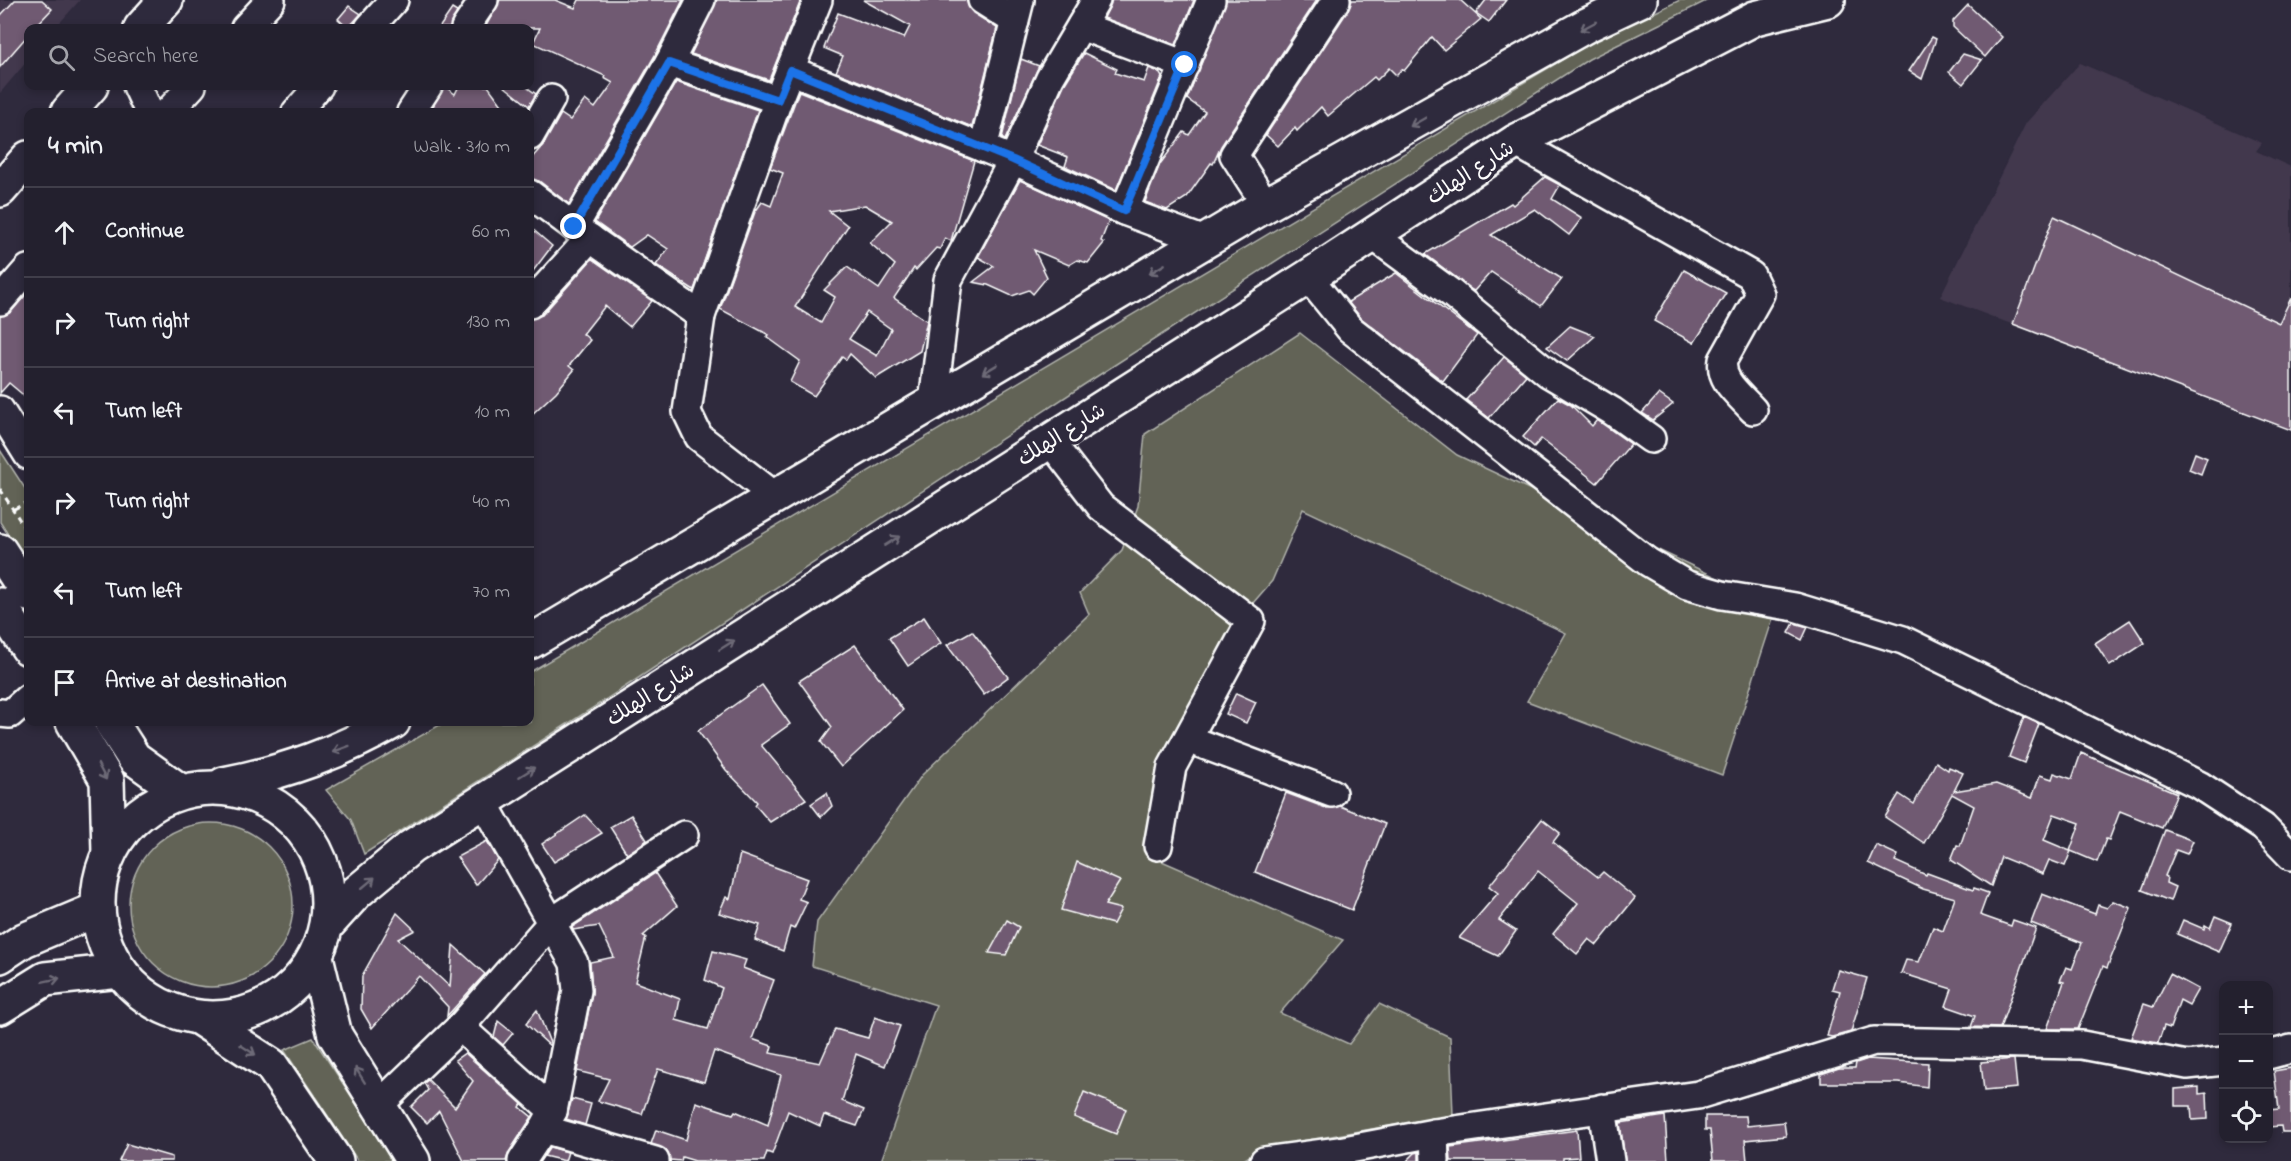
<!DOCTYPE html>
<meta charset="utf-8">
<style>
:root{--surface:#23202e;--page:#2b2836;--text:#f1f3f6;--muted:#a3a3aa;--line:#403e4a}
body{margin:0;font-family:"Indie Flower","Playpen Sans Arabic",sans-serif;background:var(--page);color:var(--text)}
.controls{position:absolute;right:18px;bottom:18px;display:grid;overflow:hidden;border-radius:12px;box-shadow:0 3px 9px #0003}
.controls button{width:54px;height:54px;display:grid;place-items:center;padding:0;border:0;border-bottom:2px solid var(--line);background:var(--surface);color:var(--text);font:30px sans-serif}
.stop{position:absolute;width:18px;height:18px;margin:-14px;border:4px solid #1a73e8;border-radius:50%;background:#fff}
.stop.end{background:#1a73e8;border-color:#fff;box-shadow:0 2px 6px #0008}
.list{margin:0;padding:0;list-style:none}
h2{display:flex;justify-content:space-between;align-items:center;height:78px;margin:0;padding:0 24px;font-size:26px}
h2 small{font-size:20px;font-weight:400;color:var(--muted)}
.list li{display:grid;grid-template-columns:39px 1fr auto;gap:18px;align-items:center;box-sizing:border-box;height:90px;padding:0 24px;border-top:2px solid var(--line)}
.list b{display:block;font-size:22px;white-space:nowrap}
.list em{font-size:20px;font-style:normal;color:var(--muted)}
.icon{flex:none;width:33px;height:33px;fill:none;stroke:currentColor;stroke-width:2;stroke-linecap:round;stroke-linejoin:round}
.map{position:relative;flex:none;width:2291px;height:1161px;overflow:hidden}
.search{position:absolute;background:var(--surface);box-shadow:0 3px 9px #0003;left:24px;top:24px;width:510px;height:66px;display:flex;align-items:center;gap:15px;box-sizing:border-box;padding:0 21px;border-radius:12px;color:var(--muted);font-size:22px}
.panel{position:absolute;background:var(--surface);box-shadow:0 3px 9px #0003;left:24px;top:108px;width:510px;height:618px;border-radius:12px}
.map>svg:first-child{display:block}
</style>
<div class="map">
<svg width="2291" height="1161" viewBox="0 0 2291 1161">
<rect width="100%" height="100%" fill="#2f2a3d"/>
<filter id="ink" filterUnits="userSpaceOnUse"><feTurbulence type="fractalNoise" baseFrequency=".0167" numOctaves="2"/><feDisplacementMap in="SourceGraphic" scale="12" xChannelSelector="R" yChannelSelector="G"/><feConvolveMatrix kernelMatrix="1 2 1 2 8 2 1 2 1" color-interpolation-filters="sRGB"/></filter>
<g filter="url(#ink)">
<g fill="#42384d">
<path d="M0,0H80L55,28H28V60L0,93Z"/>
<path d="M2080,63L2262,143L2256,151L2291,167V430L1940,297L2026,123Z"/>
</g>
<g fill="#626457" stroke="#b0b2ab" stroke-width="1.5">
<path d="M1680,0H1708L1589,59L1082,386L602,702L364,854L351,820L326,790L445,722H530V672L1582,48Z"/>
<path d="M1300,333L1457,455L1777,606L1722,775L1527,701L1566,633L1303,509L1272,581L1227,633L1161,765L1148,855L1343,940L1280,1013L1349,1044L1379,1004L1450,1037L1453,1115L1262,1148L1242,1161H881L936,1005L812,966L817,922L922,775L1089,614L1080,593L1122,550L1138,506L1145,434Z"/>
<path d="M0,450L28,493V565L0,522Z"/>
<circle cx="211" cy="905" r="82"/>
<path d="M313,1038L394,1161H358L284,1050Z"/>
</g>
<g fill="#6f5a72" stroke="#fff" stroke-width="1.5" fill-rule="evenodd">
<path d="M15,0H42L52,9L34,28H28V35L0,67V16Z"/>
<path d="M500,0H555L575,8L579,0H683L655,55L569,204L539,181L530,179V160L544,144L561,114L570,120L585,100L595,108L613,83L604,78L605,76L533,43L540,28H485Z"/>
<path d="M717,0H801L769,80L691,54Z"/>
<path d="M863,0H966L973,13L997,28L972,127L836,72L843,56L824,48L838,13L904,38L910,26Z"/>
<path d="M1112,0H1194L1176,45L1104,18Z"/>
<path d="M1226,0H1317L1221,146L1213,164L1211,163L1187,197L1167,210L1145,202L1160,164L1184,132L1189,135L1205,112L1187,99Z"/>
<path d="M1352,0H1460L1481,19L1444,50L1432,37L1404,71L1402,69L1396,75L1389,68L1377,80L1374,77L1328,116L1321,107L1297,131L1295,128L1278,146L1266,135L1349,9Z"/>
<path d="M1486,0H1506L1489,22L1476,13Z"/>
<path d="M1968,5L2002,37L1985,57L1953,27V21Z"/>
<path d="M349,6L361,14L348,28L338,19Z"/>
<path d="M452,9L457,12L450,28H439Z"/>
<path d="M1932,37L1936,39L1922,79L1909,71Z"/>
<path d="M1084,53L1117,69L1115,73L1144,82L1149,68L1159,72L1162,77L1116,190L1065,166L1068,157L1037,145L1064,85Z"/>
<path d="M1963,54L1982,60L1963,84L1949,72Z"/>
<path d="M1021,59L1039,66L1005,140L1002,138Z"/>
<path d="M676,82L758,110L694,290L656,265L668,249L647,235L630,247L595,222Z"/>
<path d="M444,86L455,94L459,86H488L507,112H429Z"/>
<path d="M504,86H525L536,94L529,106Z"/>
<path d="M799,91L974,161L951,241L945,238L940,249L936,248L916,270L914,268L894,298L927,321L920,351L876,378L850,354L846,360L842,357L814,396L790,382L800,361L767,337L769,335L720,309L755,212L762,202L771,206L783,173L770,168ZM865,205L892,221L870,243L895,265L879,289L847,267L824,290L835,297L821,323L795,307L848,226L829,211ZM867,312L891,329L877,356L849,339Z"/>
<path d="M1545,177L1560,185L1552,199L1582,218L1569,235L1535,209L1491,235L1562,279L1541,306L1491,272L1474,291L1472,290L1425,254L1511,203L1513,205Z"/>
<path d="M1020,180L1109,221L1101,241L1104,243L1088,263L1077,260L1069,265L1034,250L1047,277L1033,294L1029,290L1012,296L988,285L973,282L994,266L978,257Z"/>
<path d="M2054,216L2279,323L2291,298V430L2013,324Z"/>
<path d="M530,227L552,246L530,275Z"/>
<path d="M592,259L652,301L630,327L605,306L583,334L590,340L569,366L574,370L556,392L530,416V319L542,315Z"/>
<path d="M1684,270L1726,293L1694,343L1654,321Z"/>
<path d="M1396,273L1477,335L1443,381L1361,318L1348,302Z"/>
<path d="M28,292V399L9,383L0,393V316L11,312Z"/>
<path d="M1570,326L1595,336L1567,361L1547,347Z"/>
<path d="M1504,357L1526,375L1489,418L1466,400Z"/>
<path d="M1659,394L1673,404L1653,420L1642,413Z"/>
<path d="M1558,398L1571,405L1592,426L1597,420L1631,444L1597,483L1541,439L1534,447L1523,437Z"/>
<path d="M2195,453L2207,458L2201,474L2189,469Z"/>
<path d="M924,617L941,643L908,666L889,638Z"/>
<path d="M2130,620L2145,643L2110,666L2095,643Z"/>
<path d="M1794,623L1808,627L1802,640L1789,633Z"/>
<path d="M972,631L1008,677L984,695L947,645Z"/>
<path d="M855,645L903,710L841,767L821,742L832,727L799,681Z"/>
<path d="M762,685L790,724L761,745L806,799L770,822L755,805L757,802L726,770L698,731Z"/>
<path d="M1236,693L1256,702L1246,723L1226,714Z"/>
<path d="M2024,717L2039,724L2024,763L2009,757Z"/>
<path d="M2081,753L2177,793L2162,828L2120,811L2109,840L2106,839L2097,862L2071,851L2065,866L2049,860L2043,874L2001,857L1991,886L1951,860L1957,845L1960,846L1974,806L1952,794L1924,843L1885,817L1899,794L1914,804L1936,762L1948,770L1949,767L1963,773L1954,791L1996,784L2032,798L2040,775L2052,779L2054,773L2072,779ZM2054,814L2080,823L2070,851L2044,840Z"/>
<path d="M827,793L832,806L821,817L811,804Z"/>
<path d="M1286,793L1326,808L1340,806L1385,824L1352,910L1255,872Z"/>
<path d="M585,815L602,833L554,862L542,844Z"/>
<path d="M631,815L647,840L627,854L610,827Z"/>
<path d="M1542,819L1560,833L1553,842L1598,877L1603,872L1635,898L1597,945L1589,939L1577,954L1553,934L1578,903L1538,871L1499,920L1516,931L1498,956L1459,938L1498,893L1489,886Z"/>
<path d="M2165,830L2193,841L2187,854L2176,850L2165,876L2167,877L2166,883L2175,887L2170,901L2142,890Z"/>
<path d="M487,841L498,860L476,885L457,857Z"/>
<path d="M1876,845L1898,855L1895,861L1926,875L1927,873L1973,890L1974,888L1988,893L1980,915L2011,926L2013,920L2036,928L2000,1028L1971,1027L1975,1016L1946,1006L1952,989L1901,973L1906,960L1919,962L1933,927L1943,931L1955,898L1923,889L1868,863Z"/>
<path d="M740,854L807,879L799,899L807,902L794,929L790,927L783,951L755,940L760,925L719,913L726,897L730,899Z"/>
<path d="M1077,862L1120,881L1105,905L1121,909L1113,924L1061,910Z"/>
<path d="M655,873L677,906L643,936L646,937L635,982L680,999L676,1020L708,1029L722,988L705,980L713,951L746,960L743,968L774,980L752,1039L772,1046L770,1053L820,1063L835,1029L868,1038L875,1017L900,1026L885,1066L856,1054L842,1101L864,1110L857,1126L824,1115L820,1126L788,1111L772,1154L767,1152L764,1161H695L682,1157L681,1161L670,1160L666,1150L651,1144L656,1130L686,1140L696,1102L733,1114L735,1111L768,1125L781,1075L714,1051L704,1082L658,1069L642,1114L598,1101L609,1079L577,1071L592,993L590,962L614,957L599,926L573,930L572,927Z"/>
<path d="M2042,894L2095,914L2098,905L2107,908L2113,901L2131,908L2107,968L2103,966L2078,1029H2047L2064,982L2060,981L2066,967L2072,969L2082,943L2031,923Z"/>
<path d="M397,913L415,930L398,939L450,987L453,945L485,974L447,1016L448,1007L419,976L372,1028L361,1009L362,976Z"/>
<path d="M2215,916L2232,923L2219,952L2177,934L2183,920L2204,929L2205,925L2210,928Z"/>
<path d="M1007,920L1019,927L1006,955L989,953Z"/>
<path d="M1838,970L1867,978L1851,1032L1832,1037L1827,1036L1840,991L1832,989Z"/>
<path d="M2170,974L2198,989L2189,1005L2180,1000L2170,1028L2164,1026L2158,1043L2131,1038L2144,1004L2153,1007Z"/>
<path d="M537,1010L550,1043V1046L526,1024Z"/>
<path d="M498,1021L513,1033L503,1045L494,1037Z"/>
<path d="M465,1053L522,1104L520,1107L532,1117L509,1152L506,1161H464L439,1111L427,1123L411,1107L428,1090L424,1083L428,1080L455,1107L473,1081L455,1060Z"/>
<path d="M1868,1059L1928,1063L1927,1087L1899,1083H1821V1074L1839,1068H1855L1856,1063Z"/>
<path d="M2014,1059L2017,1088L1984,1091L1981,1062Z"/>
<path d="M2291,1068V1132H2282L2281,1126L2268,1127V1110L2279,1109L2274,1071Z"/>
<path d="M2199,1087V1094L2207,1093L2208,1119L2192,1120L2191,1106H2175V1089Z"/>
<path d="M1084,1092L1126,1109L1116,1134L1074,1117Z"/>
<path d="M572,1099L591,1104L585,1125L566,1119Z"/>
<path d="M1665,1116L1668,1161H1625L1620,1123Z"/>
<path d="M1705,1116H1746L1747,1126L1784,1122L1786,1136L1745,1140L1747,1161H1713L1710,1130H1705Z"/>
<path d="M1577,1130L1579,1157L1563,1158V1161H1451L1450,1147Z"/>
<path d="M127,1144L172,1157V1161H119Z"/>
<path d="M550,1147L568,1152L565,1161L544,1156Z"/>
<path d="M1419,1152V1161H1407L1415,1153Z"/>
</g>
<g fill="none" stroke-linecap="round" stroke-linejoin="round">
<g stroke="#fff" stroke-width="32">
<g id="minor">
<path d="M701,0L669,63L574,227L701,316"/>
<path d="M982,0L1015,21"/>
<path d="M1081,26L1185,65"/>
<path d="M245,28L271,0"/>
<path d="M369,28L394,0"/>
<path d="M465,28L484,0"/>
<path d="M669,63L778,100"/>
<path d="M790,70L1013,160L1124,211"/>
<path d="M137,86L149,112"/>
<path d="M168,112L192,86"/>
<path d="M296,112L319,86"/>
<path d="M411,112L428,86"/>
<path d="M530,136L551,99"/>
<path d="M1515,142L1751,275L1760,294L1723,360C1719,381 1740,395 1753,410"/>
<path d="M983,148L1020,0"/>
<path d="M530,194L574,227"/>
<path d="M1266,205L1234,155L1336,0"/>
<path d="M1372,235L1451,293L1548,373L1612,411L1651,439"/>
<path d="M1205,241L1124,211L1211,0"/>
<path d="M1308,277L1350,329L1648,562L1687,585L1722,595L1795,607L1903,640L2199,785L2263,827L2291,856"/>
<path d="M0,301L28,269"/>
<path d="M530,304L590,238"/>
<path d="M933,403L948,280L1013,160L1050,78L1096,0"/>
<path d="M0,410L28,455"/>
<path d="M1050,441L1101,507L1251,621L1172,767L1158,846"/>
<path d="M776,497L699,437L687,412L701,316L778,100L818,0"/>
<path d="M0,713L10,714L28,698"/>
<path d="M1188,739L1332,793"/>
<path d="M482,800L574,963L577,990L553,1111L543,1129"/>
<path d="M460,1027L553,1111"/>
<path d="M2268,1055L2291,1049"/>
<path d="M379,1105L460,1027L553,921L684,835"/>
<path d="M1602,1108L1610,1161"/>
<path d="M1434,1133L1435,1161"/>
<path d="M522,1161L543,1129L655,1161"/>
<path d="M1264,1161L1339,1151L1434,1133L1698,1095L1874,1041L2082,1045L2187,1065L2224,1061"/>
</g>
</g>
<g stroke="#fff" stroke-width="38">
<g id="major">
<path d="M141,28L166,0"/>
<path d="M68,112L91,86"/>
<path d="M0,190L28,158"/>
<path d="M0,551L28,594"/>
<path d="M0,605L28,648"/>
<path d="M73,722L107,780L109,853"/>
<path d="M111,722L134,758L180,791"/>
<path d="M316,957L335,1035L413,1161"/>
<path d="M199,1018L271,1065L336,1161"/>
</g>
</g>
<g stroke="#fff" stroke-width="38">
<g id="highway">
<path d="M530,642L1266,205L1587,25L1640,0"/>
<path d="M224,784C286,772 338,753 393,722"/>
<circle cx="213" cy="903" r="115"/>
<path d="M327,925L357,892L411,847L1308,277L1515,142L1755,18L1828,0"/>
<path d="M0,956L24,940L98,909"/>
<path d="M0,1007L45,979L120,971"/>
</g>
</g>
<g stroke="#fff" stroke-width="3" stroke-dasharray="6 4.5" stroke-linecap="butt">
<path d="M0,489L28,533"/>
<path d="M14,509L28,502"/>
</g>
<use href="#minor" stroke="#2f2a3d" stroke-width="27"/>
<use href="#major" stroke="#2f2a3d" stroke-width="33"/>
<use href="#highway" stroke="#2f2a3d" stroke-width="33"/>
</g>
<defs><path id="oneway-shaft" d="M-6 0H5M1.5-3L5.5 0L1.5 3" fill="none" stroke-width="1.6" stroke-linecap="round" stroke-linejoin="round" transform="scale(1.5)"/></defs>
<g stroke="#6d6a77">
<use href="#oneway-shaft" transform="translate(1588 26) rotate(152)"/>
<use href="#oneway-shaft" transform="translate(1418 122) rotate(150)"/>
<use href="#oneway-shaft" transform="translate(1157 269) rotate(149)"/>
<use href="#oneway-shaft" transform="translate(990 369) rotate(149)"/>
<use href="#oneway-shaft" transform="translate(892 541) rotate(-32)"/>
<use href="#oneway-shaft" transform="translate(727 645) rotate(-32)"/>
<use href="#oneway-shaft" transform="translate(341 749) rotate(160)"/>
<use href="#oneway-shaft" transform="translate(102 772) rotate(62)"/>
<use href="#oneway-shaft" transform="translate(527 772) rotate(-32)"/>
<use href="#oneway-shaft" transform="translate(368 883) rotate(-40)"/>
<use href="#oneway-shaft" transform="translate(51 980) rotate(-12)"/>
<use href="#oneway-shaft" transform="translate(248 1050) rotate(33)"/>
<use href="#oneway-shaft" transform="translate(360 1075) rotate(-122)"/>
</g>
</g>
<g fill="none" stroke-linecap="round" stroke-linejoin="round" filter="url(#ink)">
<path stroke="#1a73e8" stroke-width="8" d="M574,227L669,63L778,100L790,70L1013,160L1124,211L1185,65"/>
</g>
<g text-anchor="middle" stroke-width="6" stroke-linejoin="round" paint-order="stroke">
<g font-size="21" fill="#fff" stroke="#2f2a3d">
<text transform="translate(1470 172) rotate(-33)" y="7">شارع الهلك</text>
<text transform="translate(1061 434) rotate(-32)" y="7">شارع الهلك</text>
<text transform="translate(650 694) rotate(-32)" y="7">شارع الهلك</text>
</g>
</g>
</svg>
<div class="controls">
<button>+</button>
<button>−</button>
<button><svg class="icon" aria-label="locate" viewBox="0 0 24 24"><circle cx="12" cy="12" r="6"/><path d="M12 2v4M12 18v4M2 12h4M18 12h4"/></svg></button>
</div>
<div class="stop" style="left:1185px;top:65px"></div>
<div class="stop end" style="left:574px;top:227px"></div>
<div class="search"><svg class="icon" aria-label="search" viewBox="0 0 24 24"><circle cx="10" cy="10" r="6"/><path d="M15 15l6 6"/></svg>Search here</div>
<section class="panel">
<h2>4 min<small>Walk · 310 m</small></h2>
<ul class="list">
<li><svg class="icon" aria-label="ahead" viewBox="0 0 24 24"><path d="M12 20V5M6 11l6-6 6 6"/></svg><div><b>Continue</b></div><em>60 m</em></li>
<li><svg class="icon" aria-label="right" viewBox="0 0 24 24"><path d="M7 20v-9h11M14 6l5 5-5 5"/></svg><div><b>Turn right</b></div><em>130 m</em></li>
<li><svg class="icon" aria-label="left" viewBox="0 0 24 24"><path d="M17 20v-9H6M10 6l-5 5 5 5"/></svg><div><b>Turn left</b></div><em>10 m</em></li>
<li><svg class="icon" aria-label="right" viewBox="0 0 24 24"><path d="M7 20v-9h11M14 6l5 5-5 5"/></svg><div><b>Turn right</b></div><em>40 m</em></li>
<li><svg class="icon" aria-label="left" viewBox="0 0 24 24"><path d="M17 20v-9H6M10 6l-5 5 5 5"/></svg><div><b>Turn left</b></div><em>70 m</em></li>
<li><svg class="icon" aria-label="arrive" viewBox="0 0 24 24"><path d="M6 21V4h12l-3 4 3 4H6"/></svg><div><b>Arrive at destination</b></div></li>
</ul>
</section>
</div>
